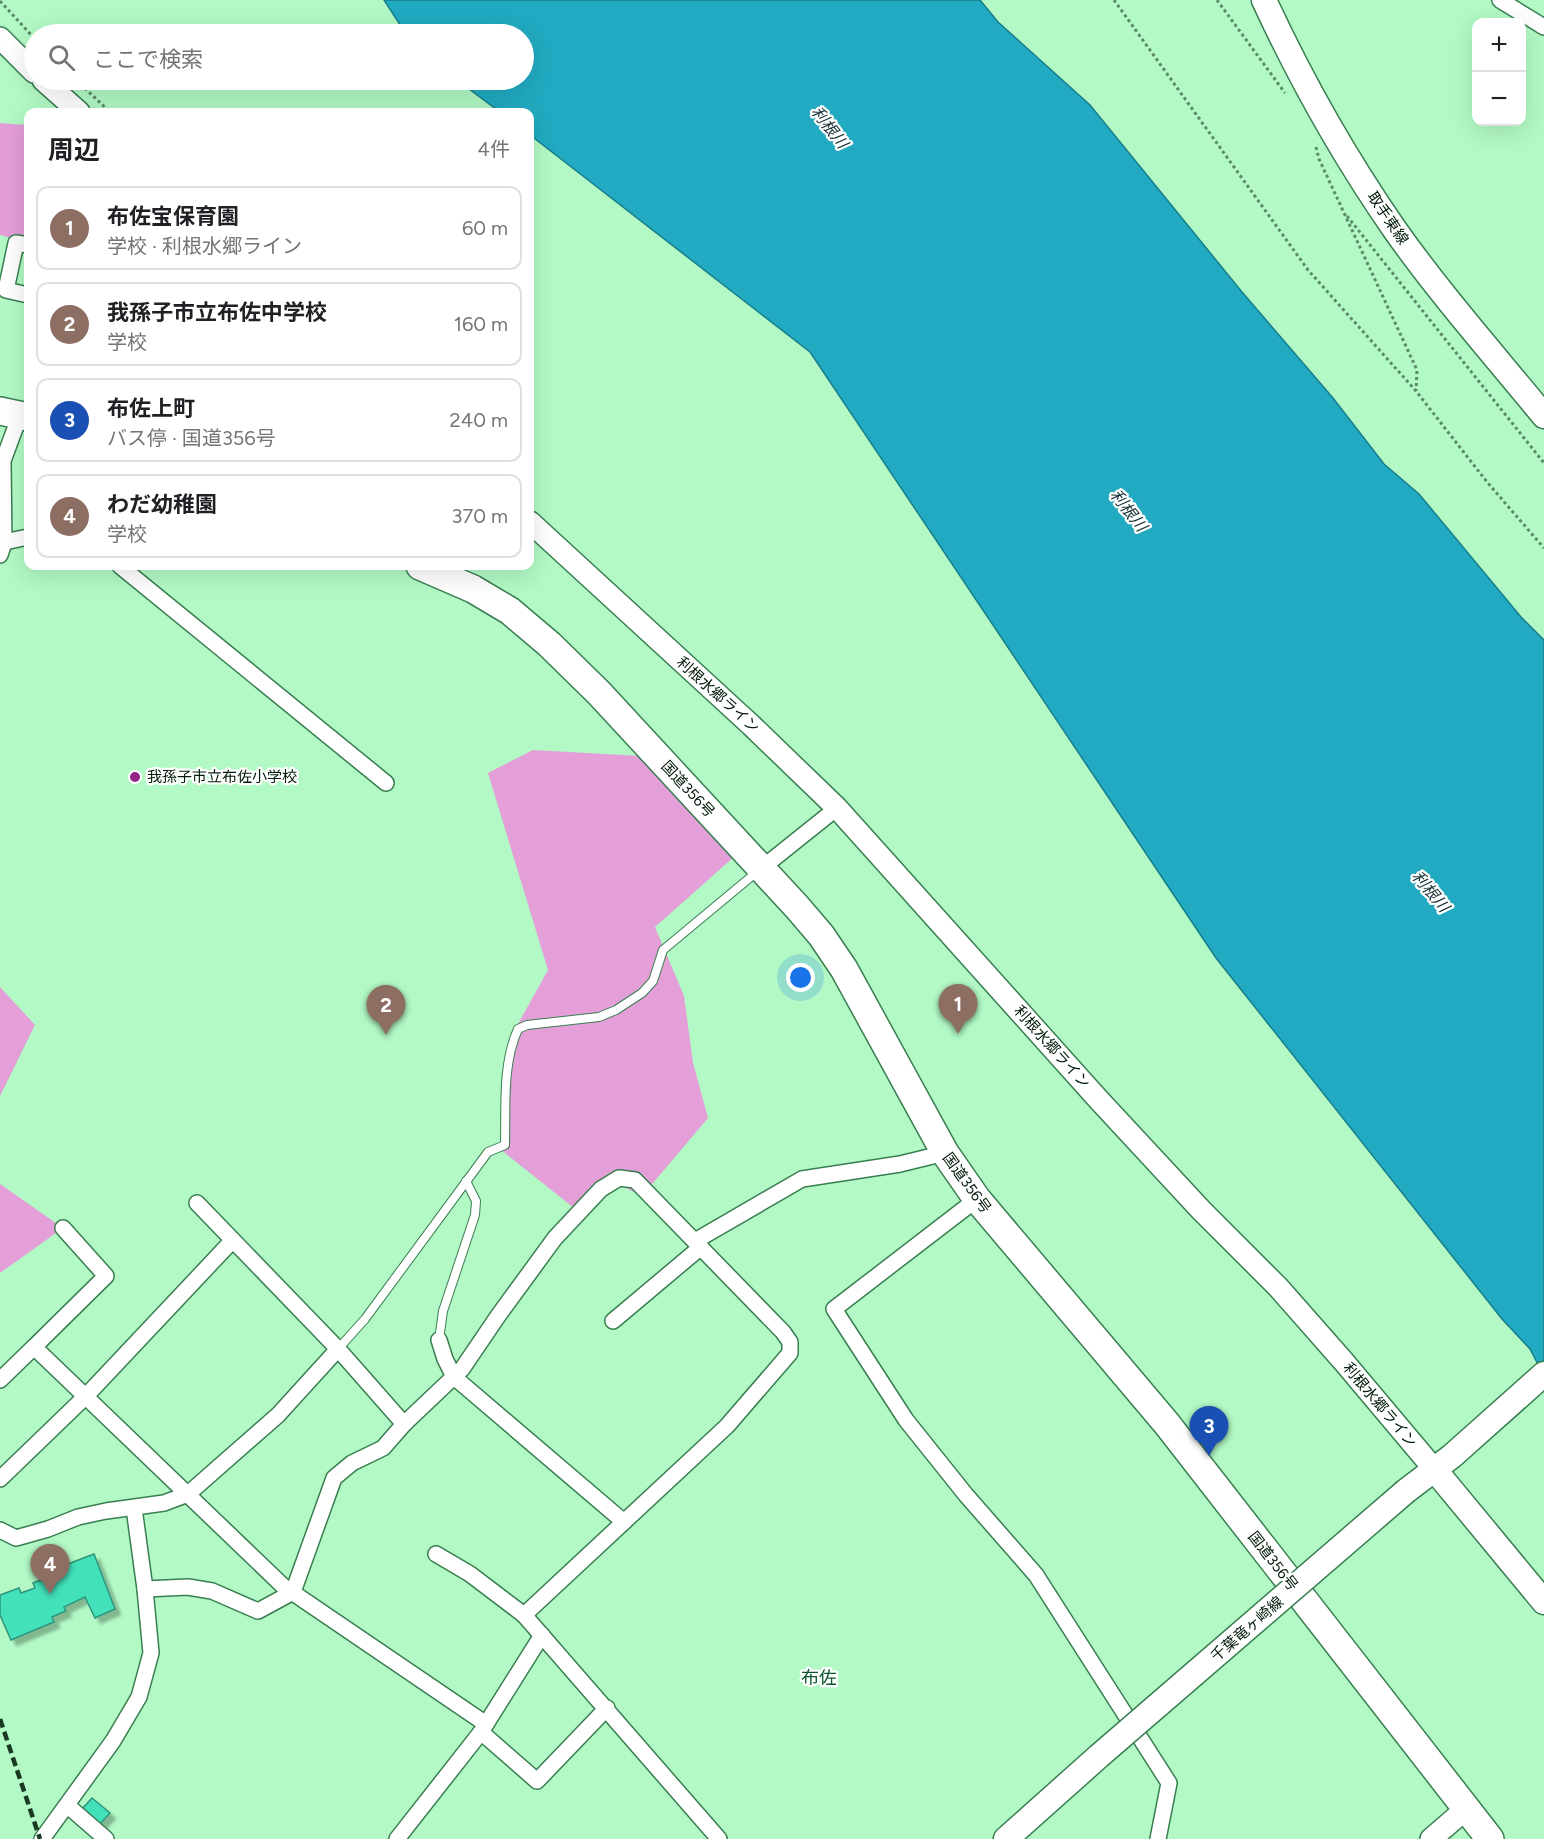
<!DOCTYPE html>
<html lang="ja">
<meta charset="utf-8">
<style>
:root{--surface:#fff;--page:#f6f6f6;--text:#202124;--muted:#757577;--line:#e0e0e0;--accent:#7c3aed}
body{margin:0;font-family:Figtree,"Noto Sans JP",sans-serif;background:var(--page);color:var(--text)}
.controls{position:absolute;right:18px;top:18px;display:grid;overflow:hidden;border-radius:12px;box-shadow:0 6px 24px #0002}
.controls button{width:54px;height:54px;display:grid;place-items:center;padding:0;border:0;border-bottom:2px solid var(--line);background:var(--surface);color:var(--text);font:30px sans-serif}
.you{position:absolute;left:801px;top:978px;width:21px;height:21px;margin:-15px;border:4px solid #fff;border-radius:50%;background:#1a73e8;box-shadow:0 0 0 9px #1a73e833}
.badge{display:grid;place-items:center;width:39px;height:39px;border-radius:50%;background:var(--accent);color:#fff;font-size:20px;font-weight:700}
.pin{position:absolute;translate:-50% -50px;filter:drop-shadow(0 2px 3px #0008)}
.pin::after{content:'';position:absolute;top:32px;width:21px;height:18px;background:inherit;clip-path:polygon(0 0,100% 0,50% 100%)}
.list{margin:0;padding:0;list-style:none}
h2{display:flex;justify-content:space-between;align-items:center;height:78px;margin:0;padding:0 24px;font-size:26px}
h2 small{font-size:20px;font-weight:400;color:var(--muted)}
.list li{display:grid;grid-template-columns:39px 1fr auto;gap:18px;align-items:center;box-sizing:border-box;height:84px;margin:0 12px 12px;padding:0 12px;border:2px solid var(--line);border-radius:12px}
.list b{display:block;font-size:22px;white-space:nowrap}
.list p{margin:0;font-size:20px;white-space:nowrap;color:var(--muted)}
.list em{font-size:20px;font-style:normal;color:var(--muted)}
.icon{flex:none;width:33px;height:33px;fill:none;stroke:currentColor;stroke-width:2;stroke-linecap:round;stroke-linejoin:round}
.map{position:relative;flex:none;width:1544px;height:1839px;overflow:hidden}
.search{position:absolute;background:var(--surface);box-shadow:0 6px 24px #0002;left:24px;top:24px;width:510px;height:66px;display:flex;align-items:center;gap:15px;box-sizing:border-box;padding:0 21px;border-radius:33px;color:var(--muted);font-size:22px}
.panel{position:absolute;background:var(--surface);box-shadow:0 6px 24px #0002;left:24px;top:108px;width:510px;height:462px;border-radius:12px}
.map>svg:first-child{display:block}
</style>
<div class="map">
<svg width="1544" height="1839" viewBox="0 0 1544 1839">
<defs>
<filter id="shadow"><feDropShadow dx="5.5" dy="5.5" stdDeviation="1.5" flood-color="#0004"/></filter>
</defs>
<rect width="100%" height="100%" fill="#b2f9c5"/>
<g fill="#e49ed8">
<path d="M0,123L28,125V243L0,235Z"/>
<path d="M533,750L641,756L735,856L655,927L684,996L693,1063L708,1118L642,1196L614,1182L579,1212L500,1149L513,1033L548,970L488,773Z"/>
<path d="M0,987L35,1025L0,1096Z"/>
<path d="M0,1184L63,1228L0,1273Z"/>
</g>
<path fill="#21aac1" stroke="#177e8a" stroke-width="1.5" d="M384,0H980L998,22L1090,105L1242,292L1333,398L1384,464L1419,494L1521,617L1544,640V1376L1530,1349L1502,1319L1216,958L810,352L530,135V112H500L457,80H524V34H406Z"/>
<g fill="#43e1ba" stroke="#2f947b" stroke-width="1.5" filter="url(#shadow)">
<path d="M94,1554L115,1609L95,1618L85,1597L64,1607L66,1611L52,1617L54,1622L11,1640L0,1615V1595L19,1588L21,1593L35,1588L33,1583L49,1577L47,1572Z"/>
<path d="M92,1798L110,1813L100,1824L82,1809Z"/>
</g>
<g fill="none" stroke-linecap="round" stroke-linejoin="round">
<g stroke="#397e51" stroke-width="10">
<g id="lane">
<path d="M439,1340L443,1311L475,1215L476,1201L466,1181"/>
<path d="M338,1349L365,1319L488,1152L505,1145C506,1108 502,1064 518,1029L527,1025L599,1017L616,1010L642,993L653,981L663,950L758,871"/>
</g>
</g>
<g stroke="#397e51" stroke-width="18">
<g id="street">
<path d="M1500,0L1544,27"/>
<path d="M28,245L16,243L6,290L28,295"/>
<path d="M0,543L28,537"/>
<path d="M0,555L4,543L3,461L20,415"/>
<path d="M120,566L386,783"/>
<path d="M762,868L837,808"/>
<path d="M977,1199L834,1309L906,1420L966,1495L1036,1575L1169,1783L1158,1839"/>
<path d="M197,1203L338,1349L404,1424L462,1369L498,1316L555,1238L601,1189L619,1178L635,1180L783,1332L790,1342V1353L727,1426L524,1615"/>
<path d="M63,1228L106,1276L34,1347L283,1586L486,1724"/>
<path d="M695,1241L802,1179L900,1164L945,1153"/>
<path d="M613,1321L701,1247"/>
<path d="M439,1340L445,1359L454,1377L624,1522"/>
<path d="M0,1380L34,1347"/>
<path d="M0,1479L86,1396L232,1241"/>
<path d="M0,1530L16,1538L48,1529L78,1517L106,1511L164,1503L188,1494L278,1415L338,1349"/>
<path d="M436,1554L470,1574L524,1615L719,1839"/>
<path d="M145,1589L188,1587L212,1591L258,1611L293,1592L334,1478L352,1463L383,1448L404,1424"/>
<path d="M481,1732L537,1781L607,1708"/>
<path d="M68,1806L106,1839"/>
<path d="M42,1839L113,1741L139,1697L151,1653L145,1589L134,1508"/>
<path d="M397,1839L481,1732L542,1635"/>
</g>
</g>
<g stroke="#397e51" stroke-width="24">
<g id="secondary">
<path d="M0,38L34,72"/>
<path d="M43,80L79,112"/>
<path d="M530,522L751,725L837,808L1098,1099L1201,1210L1278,1287L1344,1362L1434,1469"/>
<path d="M1431,1839L1467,1808"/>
</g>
</g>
<g stroke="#397e51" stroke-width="27">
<g id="primary">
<path d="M1264,0C1301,80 1345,158 1395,230C1441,295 1494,355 1544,416"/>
<path d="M1434,1469L1544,1602"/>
<path d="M1406,1491L1452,1456L1544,1374"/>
<path d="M1006,1839L1099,1756"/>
</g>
</g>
<g stroke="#397e51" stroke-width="30">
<g id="highway">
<path d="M0,411L28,417"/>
<path d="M420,566L473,589L510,611L549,644L599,693L797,907L821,935L844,969L945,1153L977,1199L1167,1424L1490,1839"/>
</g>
</g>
<g stroke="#5a8a68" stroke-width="3" stroke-dasharray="3 3" stroke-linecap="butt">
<path d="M1114,0L1308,270L1416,391L1487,482L1544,548"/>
<path d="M1217,0L1285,93"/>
<path d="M0,1L34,38"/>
<path d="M76,80L110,112"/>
<path d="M1316,147L1319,159L1417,370L1416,391"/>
<path d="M1347,216L1544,463"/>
</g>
<use href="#lane" stroke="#fff" stroke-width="8"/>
<use href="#street" stroke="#fff" stroke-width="15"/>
<use href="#secondary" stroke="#fff" stroke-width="21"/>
<use href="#primary" stroke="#fff" stroke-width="24"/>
<use href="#highway" stroke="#fff" stroke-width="27"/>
<path stroke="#193923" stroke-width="4.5" stroke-dasharray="9 4.5" stroke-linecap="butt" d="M0,1719L40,1839"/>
<g stroke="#397e51" stroke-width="27" stroke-linecap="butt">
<path id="primary-bridge" d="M1099,1756L1406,1491"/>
</g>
<use href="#primary-bridge" stroke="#fff" stroke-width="24"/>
</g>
<circle fill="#912486" stroke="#fff" stroke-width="2" cx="135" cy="777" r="6"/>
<g text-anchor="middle" stroke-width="4.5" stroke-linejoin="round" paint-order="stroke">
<g font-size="15" fill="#001908" stroke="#fff">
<text transform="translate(1388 218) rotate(56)" y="5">取手東線</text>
<text transform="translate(718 695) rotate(42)" y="5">利根水郷ライン</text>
<text transform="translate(688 789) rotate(47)" y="5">国道356号</text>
<text transform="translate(1052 1047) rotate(48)" y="5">利根水郷ライン</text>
<text transform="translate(967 1183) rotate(54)" y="5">国道356号</text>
<text transform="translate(1380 1405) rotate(50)" y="5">利根水郷ライン</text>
<text transform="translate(1273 1561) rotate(52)" y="5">国道356号</text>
<text transform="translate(1247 1629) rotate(-41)" y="5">千葉竜ヶ崎線</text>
</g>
<g font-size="15" fill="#001908" stroke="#fff" text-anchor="start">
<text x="147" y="782">我孫子市立布佐小学校</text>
</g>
<g font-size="16" font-style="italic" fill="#142e34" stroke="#fff">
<text transform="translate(830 127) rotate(52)" y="6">利根川</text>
<text transform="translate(1129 510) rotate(52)" y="6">利根川</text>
<text transform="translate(1431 891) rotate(50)" y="6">利根川</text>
</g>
<g font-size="18" fill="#09572c" stroke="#fff">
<text x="819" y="1684">布佐</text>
</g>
</g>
</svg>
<div class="controls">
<button>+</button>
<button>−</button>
</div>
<div class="you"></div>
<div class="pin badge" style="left:958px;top:1034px;background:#8d6e63">1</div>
<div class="pin badge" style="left:386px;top:1035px;background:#8d6e63">2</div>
<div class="pin badge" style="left:1209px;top:1456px;background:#1a4fb4">3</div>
<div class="pin badge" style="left:50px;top:1594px;background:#8d6e63">4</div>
<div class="search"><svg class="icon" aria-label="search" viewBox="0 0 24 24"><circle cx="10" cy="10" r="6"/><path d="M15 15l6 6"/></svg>ここで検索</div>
<section class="panel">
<h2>周辺<small>4件</small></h2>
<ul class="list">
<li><span class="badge" style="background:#8d6e63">1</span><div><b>布佐宝保育園</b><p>学校 · 利根水郷ライン</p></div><em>60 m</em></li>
<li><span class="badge" style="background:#8d6e63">2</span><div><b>我孫子市立布佐中学校</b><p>学校</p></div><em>160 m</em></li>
<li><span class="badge" style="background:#1a4fb4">3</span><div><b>布佐上町</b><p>バス停 · 国道356号</p></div><em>240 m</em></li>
<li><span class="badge" style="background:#8d6e63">4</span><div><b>わだ幼稚園</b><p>学校</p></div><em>370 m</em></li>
</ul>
</section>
</div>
